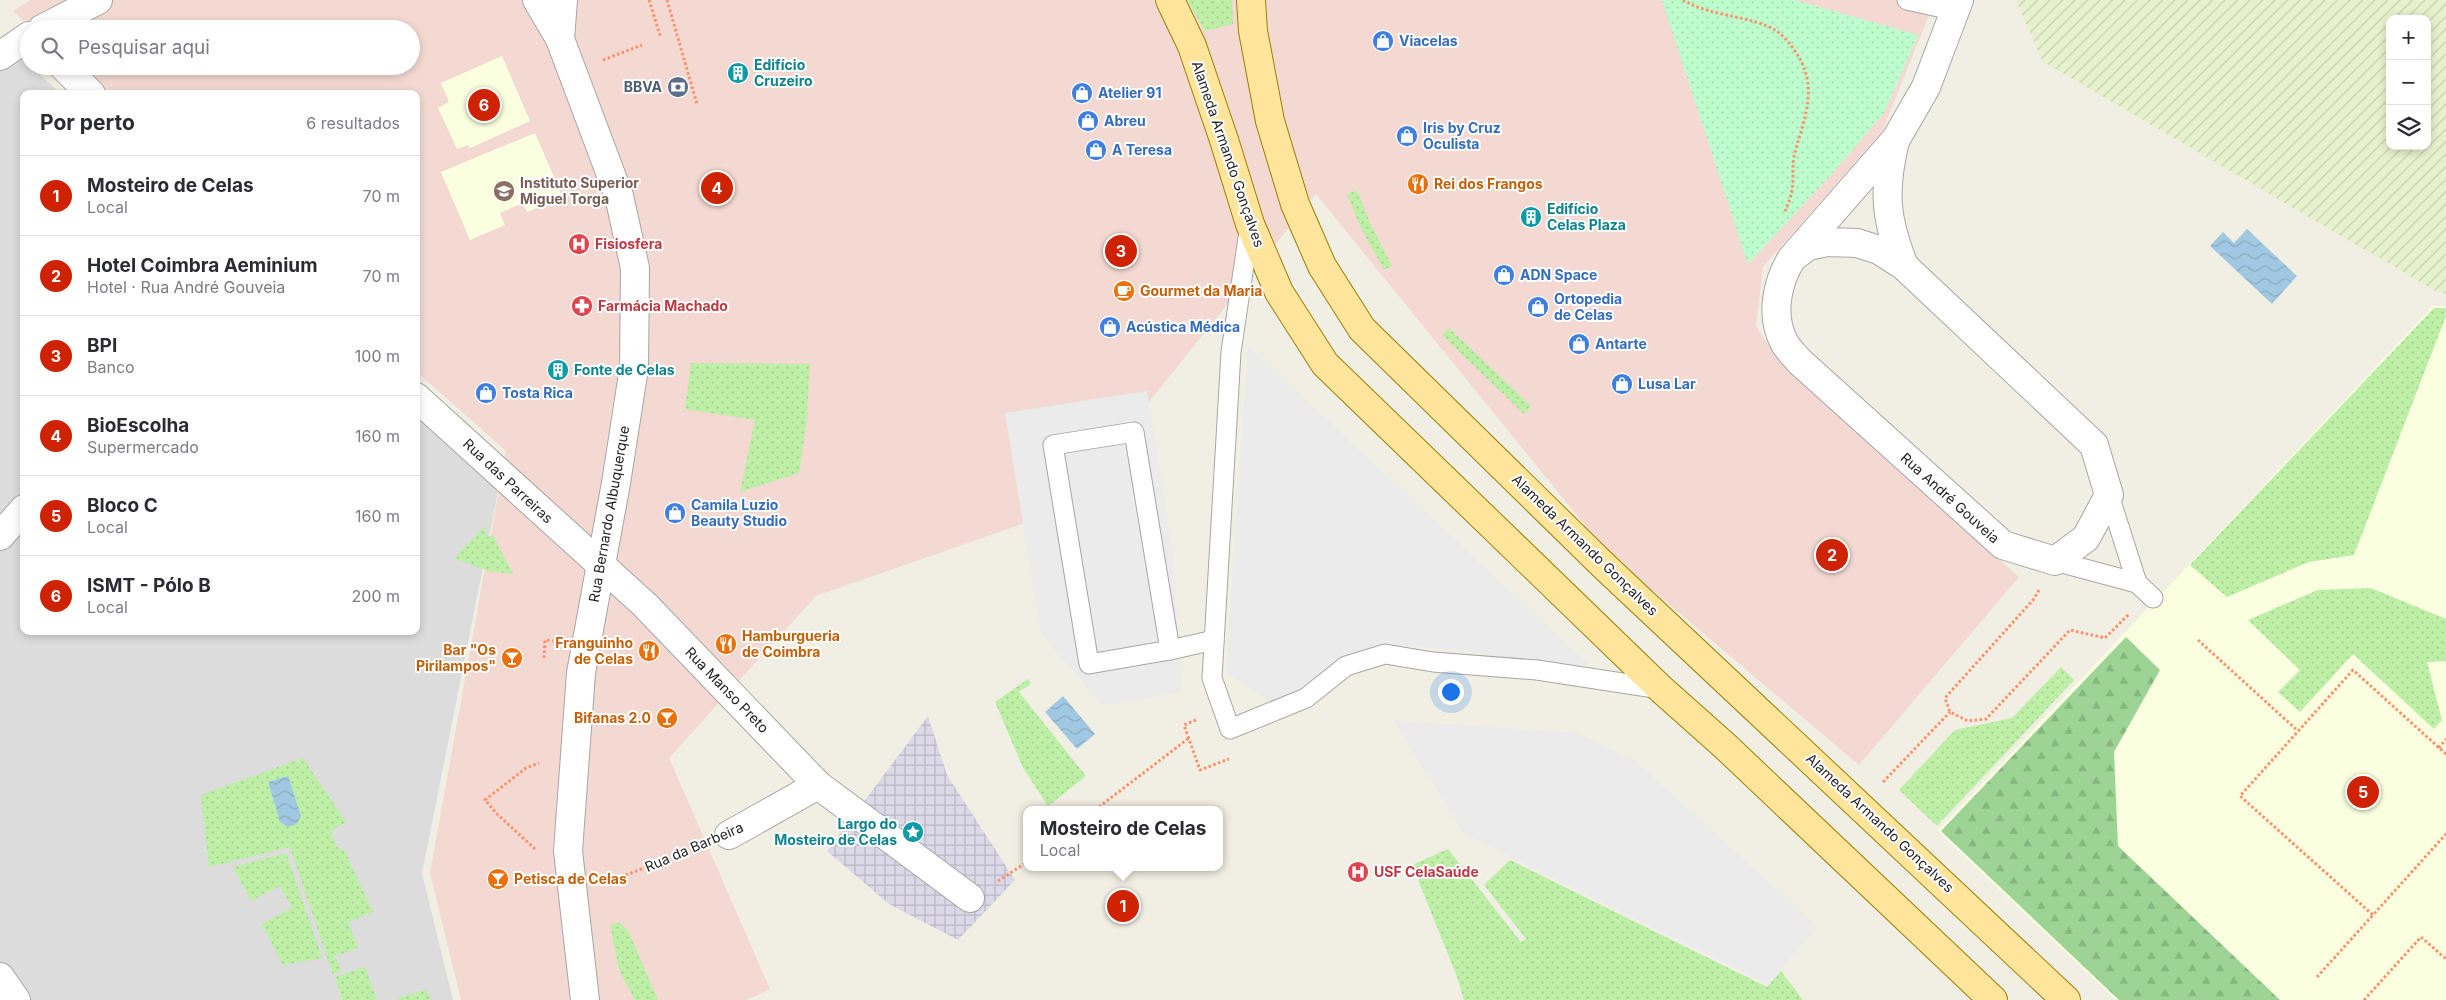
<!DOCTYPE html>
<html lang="pt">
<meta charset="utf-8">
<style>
:root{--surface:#fff;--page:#f2f2f3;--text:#2b2b33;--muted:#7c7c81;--line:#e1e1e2;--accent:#ce2200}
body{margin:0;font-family:Inter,sans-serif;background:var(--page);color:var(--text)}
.controls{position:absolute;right:15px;top:15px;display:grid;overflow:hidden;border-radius:10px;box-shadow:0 2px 8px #0003}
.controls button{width:45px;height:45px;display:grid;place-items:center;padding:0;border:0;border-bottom:1px solid var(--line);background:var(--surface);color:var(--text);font:25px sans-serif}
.you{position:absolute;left:1450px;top:691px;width:18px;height:18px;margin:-12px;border:4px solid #fff;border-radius:50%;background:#1a73e8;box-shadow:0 0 0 8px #1a73e833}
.badge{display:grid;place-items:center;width:32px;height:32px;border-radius:50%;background:var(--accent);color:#fff;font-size:16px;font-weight:700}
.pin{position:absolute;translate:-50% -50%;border:2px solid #fff;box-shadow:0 1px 5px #0006}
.popup{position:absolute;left:1023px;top:806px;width:200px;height:65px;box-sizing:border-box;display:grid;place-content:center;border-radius:10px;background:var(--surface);filter:drop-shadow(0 1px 4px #0005);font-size:16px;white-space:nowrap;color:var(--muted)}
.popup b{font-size:19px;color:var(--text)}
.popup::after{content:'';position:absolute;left:50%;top:100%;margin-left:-10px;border:10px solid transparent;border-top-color:var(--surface)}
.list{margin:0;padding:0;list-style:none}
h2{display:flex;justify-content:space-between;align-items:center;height:65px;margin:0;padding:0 20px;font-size:21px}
h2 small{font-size:16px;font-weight:400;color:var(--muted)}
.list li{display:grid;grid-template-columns:32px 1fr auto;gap:15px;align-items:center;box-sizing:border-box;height:80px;padding:0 20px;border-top:1px solid var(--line)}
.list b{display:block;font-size:19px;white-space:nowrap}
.list p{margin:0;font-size:16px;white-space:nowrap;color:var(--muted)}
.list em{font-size:16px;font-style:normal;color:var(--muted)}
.icon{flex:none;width:28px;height:28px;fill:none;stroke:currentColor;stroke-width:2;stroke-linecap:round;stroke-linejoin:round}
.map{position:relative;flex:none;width:2446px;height:1000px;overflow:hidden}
.search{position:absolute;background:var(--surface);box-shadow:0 2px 8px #0003;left:20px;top:20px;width:400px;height:55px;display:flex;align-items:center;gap:12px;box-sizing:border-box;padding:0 18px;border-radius:28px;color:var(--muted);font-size:19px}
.panel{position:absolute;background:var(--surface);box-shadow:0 2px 8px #0003;left:20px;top:90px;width:400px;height:545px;border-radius:10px}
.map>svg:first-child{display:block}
</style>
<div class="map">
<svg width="2446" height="1000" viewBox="0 0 2446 1000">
<defs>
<pattern id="farmland-furrows" width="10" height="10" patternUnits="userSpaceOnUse" patternTransform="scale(1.25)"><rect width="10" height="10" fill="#e8f1ce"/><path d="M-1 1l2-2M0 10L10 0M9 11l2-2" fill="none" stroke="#c7ceb0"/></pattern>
<pattern id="grass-dots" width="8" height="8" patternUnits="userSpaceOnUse" patternTransform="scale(1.25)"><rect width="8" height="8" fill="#beefa6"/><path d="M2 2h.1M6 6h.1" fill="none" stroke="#a3cc8e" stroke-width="1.8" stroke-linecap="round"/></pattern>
<pattern id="forest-firs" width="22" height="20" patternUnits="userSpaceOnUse" patternTransform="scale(1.25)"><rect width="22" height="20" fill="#9dd495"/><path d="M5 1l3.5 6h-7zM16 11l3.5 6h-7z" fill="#87b680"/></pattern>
<pattern id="park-dots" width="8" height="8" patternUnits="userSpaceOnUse" patternTransform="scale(1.25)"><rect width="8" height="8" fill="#befece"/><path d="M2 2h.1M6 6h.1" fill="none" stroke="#a3d9b0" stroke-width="1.8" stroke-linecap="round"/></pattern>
<pattern id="plaza-grid" width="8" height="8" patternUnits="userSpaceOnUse" patternTransform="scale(1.25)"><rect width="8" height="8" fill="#dbd8e7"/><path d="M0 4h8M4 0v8" fill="none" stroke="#bcb9c6"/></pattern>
<pattern id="water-waves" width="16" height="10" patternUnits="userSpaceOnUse" patternTransform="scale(1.25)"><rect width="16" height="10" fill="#a1c8e2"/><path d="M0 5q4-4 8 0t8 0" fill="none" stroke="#8aabc1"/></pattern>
</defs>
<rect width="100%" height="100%" fill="#f1efe4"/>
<path fill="#dddcdc" d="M0,38L61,94H24V631H416V417L498,492L422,873L453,1000H0Z"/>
<path fill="#f3d9d2" d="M30,0H1935L1882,132L1763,267L1756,326L1774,354L2019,577L1859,765L1605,550L1316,194L1062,510L816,596L669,758L770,989L746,1000H461L430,873L506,451L416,371V94H106L75,66H411V29H33L13,11Z"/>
<g fill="#faffdf">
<path d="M502,56L530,121L470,148L468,145L457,149L438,108L449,102L441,83Z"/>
<path d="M535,133L562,196L527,212L523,203L500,213L505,225L470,240L441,172Z"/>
<path d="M2433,306L2446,307V1000H2116L1938,831Z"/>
</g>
<path fill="url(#farmland-furrows)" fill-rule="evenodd" d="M2016,0H2446V294L2437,292L2042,61ZM2390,19H2427V146H2390Z"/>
<g fill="url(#grass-dots)">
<path d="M1187,0H1232L1233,24L1205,31Z"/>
<path d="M1357,190L1370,223L1392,266L1384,270L1361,228L1347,194Z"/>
<path d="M2434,308H2446V316L2354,555L2309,562L2227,597L2190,565Z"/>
<path d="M1449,328L1531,406L1524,414L1442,335Z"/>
<path d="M691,363L810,364L806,426L799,473L740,492L755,420L685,409Z"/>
<path d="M485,526L486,537L493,535L513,574L488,571L454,558Z"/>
<path d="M2371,588L2446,619V661L2427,662L2442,720L2434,729L2353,654L2300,712L2278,692L2300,670L2248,620L2318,590Z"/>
<path d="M2061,667L2074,680L1937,826L1899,790L1955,730L2012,718Z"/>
<path d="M1028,679L1031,684L1019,692L1086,776L1048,806L1023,768L995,702Z"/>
<path d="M303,758L346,822L331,831C334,840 334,845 341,850L344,849L373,912L348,922L358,948L335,956L341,971L333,975L290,847L209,867L201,795Z"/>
<path d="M1448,849L1521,942L1526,939L1484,885L1510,860L1767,987L1781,971L1803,1000H1464L1456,974L1412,865Z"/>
<path d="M286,853L322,958L283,965L262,924L292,908L280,886L251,901L233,867Z"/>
<path d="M619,922L628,930L658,1000H635L619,970L610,925Z"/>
<path d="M365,967L377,1000H342L335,977Z"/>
<path d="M426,990L431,1000H399L398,998Z"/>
</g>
<path fill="url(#forest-firs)" d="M2126,637L2160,670L2114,752L2118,846L2280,1000H2119L1941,831Z"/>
<path fill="url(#park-dots)" d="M1662,0H1794L1918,35L1884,113L1828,178L1748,264Z"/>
<g fill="#ebebeb">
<path d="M1248,346L1590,666L1411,646L1343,669L1270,702L1226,672Z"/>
<path d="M1147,391L1173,553L1182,692L1103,706L1041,634L1005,413Z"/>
<path d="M1393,720L1577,733L1633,759L1818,927L1767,984L1464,834Z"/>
</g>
<path fill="url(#plaza-grid)" d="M928,716L947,775L1015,880L958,940L889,904L827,851Z"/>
<g fill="url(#water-waves)">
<path d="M2247,229L2297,276L2272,304L2210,246L2223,232L2234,243Z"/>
<path d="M1063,696L1095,734L1077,749L1045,712Z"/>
<path d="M288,776L301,816L297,824L288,827L280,822L268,782Z"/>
</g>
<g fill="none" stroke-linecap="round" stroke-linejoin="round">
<g stroke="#a6a6a6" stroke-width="21">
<g id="service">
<path d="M1907,0L1956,11"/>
<path d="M1250,225L1231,352L1212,678L1230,729L1306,698L1346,666L1385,654L1433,662L1537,670L1661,689"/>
<path d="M1134,432L1170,650L1089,664L1053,445Z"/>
<path d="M2109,495L2137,583"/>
<path d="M2055,561L2137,583L2153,598"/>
<path d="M1170,650L1214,640"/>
</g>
</g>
<g stroke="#a6a6a6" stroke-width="30">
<g id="minor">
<path d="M42,29L98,0"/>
<path d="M0,56L29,36"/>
<path d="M63,66L91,94"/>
<path d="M1895,141C1883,191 1885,218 1904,266"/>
<path d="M1792,258L1808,246L1827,242L1857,243L1879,250L1904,266L2094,445L2109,495L2086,538L2055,561L2003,545L1799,361C1794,355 1787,348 1784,342C1770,315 1777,282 1792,258L1896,139L1926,87L1959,0"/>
<path d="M416,397L645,605L818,785L970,898"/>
<path d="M0,536L24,509"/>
<path d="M729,835L818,785"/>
<path d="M0,977L16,1000"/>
</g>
</g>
<g stroke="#a6a6a6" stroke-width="30">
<g id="tertiary">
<path d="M537,0L560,39L619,196L635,268L634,368L616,483L581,673L568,851L585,1000"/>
<path d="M560,39L563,0"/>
</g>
</g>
<g stroke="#9a8000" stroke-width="30">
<g id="primary">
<path d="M1170,0L1192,46L1224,140L1250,224L1279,292L1325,364L1661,689L1725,746L1993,1000"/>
<path d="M1251,0L1253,31L1270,121L1295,204L1322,266L1362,329L1604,566L2066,1000"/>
</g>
</g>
<g stroke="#ff9067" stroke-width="3" stroke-dasharray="2.5 2.5" stroke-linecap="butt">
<path d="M649,0L661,38"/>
<path d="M667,0L697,104"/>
<path d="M1683,0C1708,15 1740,15 1767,26C1780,31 1787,40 1795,51C1820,87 1804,118 1794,156C1792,167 1794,179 1792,190C1791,198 1787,205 1785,212"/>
<path d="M603,60L642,45"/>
<path d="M2039,590L2033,600L1945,698L1950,712L1968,721L1986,719L2070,630L2105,638L2129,614"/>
<path d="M2198,640L2298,731"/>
<path d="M544,658L545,640L553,641"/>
<path d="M1196,720L1184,725L1200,770L1229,759"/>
<path d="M2439,748L2446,739"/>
<path d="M2446,754L2353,670L2240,796L2373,915L2446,834"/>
<path d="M1883,782L1950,712"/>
<path d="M1095,810L1189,738"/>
<path d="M535,849L498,815L485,800L526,768L539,763"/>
<path d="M621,877L698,847"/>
<path d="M998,881L1027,862"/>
<path d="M2317,977L2373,915"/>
<path d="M2364,1000L2421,937L2446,959"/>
</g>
<use href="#service" stroke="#fff" stroke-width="19"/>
<use href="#minor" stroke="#fff" stroke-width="28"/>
<use href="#tertiary" stroke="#fff" stroke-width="28"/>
<use href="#primary" stroke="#ffe49b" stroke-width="28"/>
</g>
<defs>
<g id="shop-disc" transform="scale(1.125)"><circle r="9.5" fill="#3f7fe0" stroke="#fff"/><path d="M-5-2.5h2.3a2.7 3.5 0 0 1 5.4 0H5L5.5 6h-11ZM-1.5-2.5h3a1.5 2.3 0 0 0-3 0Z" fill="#fff"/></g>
<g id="building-disc" transform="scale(1.125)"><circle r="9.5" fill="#0f9aa8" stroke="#fff"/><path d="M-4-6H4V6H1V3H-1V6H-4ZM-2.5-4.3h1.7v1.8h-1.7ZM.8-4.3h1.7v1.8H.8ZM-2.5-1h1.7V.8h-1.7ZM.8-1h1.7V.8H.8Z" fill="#fff"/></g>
<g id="bank-disc" transform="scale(1.125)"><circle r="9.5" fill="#5c6f8a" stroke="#fff"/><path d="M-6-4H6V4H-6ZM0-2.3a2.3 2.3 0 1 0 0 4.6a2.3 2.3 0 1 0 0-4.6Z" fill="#fff"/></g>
<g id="restaurant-disc" transform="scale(1.125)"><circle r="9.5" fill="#e8710a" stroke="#fff"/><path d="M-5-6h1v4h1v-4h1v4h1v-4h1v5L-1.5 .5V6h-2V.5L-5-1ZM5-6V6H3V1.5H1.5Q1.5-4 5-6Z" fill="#fff"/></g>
<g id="university-disc" transform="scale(1.125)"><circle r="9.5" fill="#8d6e63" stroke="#fff"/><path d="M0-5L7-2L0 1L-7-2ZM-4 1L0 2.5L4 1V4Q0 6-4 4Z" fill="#fff"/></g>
<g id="hospital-disc" transform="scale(1.125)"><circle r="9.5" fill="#e0444e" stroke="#fff"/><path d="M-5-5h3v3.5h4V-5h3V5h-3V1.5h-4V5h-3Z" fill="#fff"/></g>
<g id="cafe-disc" transform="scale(1.125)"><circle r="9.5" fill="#e8710a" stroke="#fff"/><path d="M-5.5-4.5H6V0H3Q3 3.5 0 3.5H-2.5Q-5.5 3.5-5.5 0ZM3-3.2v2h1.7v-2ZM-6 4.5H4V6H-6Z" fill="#fff"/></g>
<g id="pharmacy-disc" transform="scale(1.125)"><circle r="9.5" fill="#e0444e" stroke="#fff"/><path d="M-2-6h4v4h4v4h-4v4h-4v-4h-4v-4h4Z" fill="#fff"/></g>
<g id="bar-disc" transform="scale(1.125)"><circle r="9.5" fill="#e8710a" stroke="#fff"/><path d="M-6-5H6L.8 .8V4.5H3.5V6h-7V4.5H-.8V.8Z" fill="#fff"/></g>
<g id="sight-disc" transform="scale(1.125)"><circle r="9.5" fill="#0f9aa8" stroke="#fff"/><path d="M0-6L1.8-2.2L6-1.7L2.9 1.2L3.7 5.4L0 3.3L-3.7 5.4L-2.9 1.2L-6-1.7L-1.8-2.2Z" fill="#fff"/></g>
</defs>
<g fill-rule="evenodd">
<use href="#shop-disc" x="1383" y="41"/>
<use href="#building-disc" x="738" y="73"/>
<use href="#bank-disc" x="678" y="87"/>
<use href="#shop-disc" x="1082" y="93"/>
<use href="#shop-disc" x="1088" y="121"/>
<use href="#shop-disc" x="1407" y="136"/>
<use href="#shop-disc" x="1096" y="150"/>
<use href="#restaurant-disc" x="1418" y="184"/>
<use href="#university-disc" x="504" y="191"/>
<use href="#building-disc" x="1531" y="217"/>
<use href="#hospital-disc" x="579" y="244"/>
<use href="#shop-disc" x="1504" y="275"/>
<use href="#cafe-disc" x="1124" y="291"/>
<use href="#pharmacy-disc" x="582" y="306"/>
<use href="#shop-disc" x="1538" y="307"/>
<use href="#shop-disc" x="1110" y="327"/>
<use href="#shop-disc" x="1579" y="344"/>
<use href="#building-disc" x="558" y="370"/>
<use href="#shop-disc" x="1622" y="384"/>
<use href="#shop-disc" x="486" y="393"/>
<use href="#shop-disc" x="675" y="513"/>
<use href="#restaurant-disc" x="726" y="644"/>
<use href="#restaurant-disc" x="649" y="651"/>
<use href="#bar-disc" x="512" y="658"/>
<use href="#bar-disc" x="667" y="718"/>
<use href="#sight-disc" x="913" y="832"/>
<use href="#hospital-disc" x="1358" y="872"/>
<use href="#bar-disc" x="498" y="879"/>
</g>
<g text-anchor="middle" stroke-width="4" stroke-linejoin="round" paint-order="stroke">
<g font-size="14" font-weight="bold" fill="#366cbe" stroke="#fff" text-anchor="start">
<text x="1399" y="46">Viacelas</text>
<text x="1098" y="98">Atelier 91</text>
<text x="1104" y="126">Abreu</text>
<text x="1423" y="133">Iris by Cruz<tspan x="1423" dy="16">Oculista</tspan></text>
<text x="1112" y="155">A Teresa</text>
<text x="1520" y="280">ADN Space</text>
<text x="1554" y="304">Ortopedia<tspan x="1554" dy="16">de Celas</tspan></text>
<text x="1126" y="332">Acústica Médica</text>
<text x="1595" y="349">Antarte</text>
<text x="1638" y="389">Lusa Lar</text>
<text x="502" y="398">Tosta Rica</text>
<text x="691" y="510">Camila Luzio<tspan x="691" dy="16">Beauty Studio</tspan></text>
</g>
<g font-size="14" font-weight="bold" fill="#0d838f" stroke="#fff" text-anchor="start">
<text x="754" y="70">Edifício<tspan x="754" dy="16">Cruzeiro</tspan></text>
<text x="1547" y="214">Edifício<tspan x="1547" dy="16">Celas Plaza</tspan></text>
<text x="574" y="375">Fonte de Celas</text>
<text x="897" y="829" text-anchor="end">Largo do<tspan x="897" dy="16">Mosteiro de Celas</tspan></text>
</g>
<g font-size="14" font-weight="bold" fill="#4e5e75" stroke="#fff" text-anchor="end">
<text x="662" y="92">BBVA</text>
</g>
<g font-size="14" fill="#1f1f1f" stroke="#fff">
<text transform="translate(1228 154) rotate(71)" y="5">Alameda Armando Gonçalves</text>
<text transform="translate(508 481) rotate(43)" y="5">Rua das Parreiras</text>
<text transform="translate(1950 498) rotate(42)" y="5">Rua André Gouveia</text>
<text transform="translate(609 514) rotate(-80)" y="5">Rua Bernardo Albuquerque</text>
<text transform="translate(1585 545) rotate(44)" y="5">Alameda Armando Gonçalves</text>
<text transform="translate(727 690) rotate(46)" y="5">Rua Manso Preto</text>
<text transform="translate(1880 823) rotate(43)" y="5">Alameda Armando Gonçalves</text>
<text transform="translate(694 847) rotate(-23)" y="5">Rua da Barbeira</text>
</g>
<g font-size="14" font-weight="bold" fill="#785e54" stroke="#fff" text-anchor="start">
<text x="520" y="188">Instituto Superior<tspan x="520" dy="16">Miguel Torga</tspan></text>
</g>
<g font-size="14" font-weight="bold" fill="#c56008" stroke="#fff" text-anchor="start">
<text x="1434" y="189">Rei dos Frangos</text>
<text x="1140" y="296">Gourmet da Maria</text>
<text x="742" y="641">Hamburgueria<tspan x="742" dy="16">de Coimbra</tspan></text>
<text x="633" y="648" text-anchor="end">Franguinho<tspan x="633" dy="16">de Celas</tspan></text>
<text x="496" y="655" text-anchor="end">Bar "Os<tspan x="496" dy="16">Pirilampos"</tspan></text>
<text x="651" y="723" text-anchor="end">Bifanas 2.0</text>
<text x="514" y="884">Petisca de Celas</text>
</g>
<g font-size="14" font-weight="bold" fill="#be3a42" stroke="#fff" text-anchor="start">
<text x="595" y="249">Fisiosfera</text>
<text x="598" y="311">Farmácia Machado</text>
<text x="1374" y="877">USF CelaSaúde</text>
</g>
</g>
</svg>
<div class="controls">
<button>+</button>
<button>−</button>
<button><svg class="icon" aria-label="layers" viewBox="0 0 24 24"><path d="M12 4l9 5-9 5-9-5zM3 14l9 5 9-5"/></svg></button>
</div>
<div class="you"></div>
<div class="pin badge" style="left:1123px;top:906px">1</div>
<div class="popup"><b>Mosteiro de Celas</b>Local</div>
<div class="pin badge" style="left:1832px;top:555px">2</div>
<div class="pin badge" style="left:1121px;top:251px">3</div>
<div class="pin badge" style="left:717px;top:188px">4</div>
<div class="pin badge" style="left:2363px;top:792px">5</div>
<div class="pin badge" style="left:484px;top:105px">6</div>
<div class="search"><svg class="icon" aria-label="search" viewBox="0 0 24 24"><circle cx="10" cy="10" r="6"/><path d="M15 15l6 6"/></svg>Pesquisar aqui</div>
<section class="panel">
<h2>Por perto<small>6 resultados</small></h2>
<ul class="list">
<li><span class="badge">1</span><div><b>Mosteiro de Celas</b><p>Local</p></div><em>70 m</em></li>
<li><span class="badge">2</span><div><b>Hotel Coimbra Aeminium</b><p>Hotel · Rua André Gouveia</p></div><em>70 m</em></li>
<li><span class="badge">3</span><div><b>BPI</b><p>Banco</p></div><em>100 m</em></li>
<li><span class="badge">4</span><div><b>BioEscolha</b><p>Supermercado</p></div><em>160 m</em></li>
<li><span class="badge">5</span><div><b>Bloco C</b><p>Local</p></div><em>160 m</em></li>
<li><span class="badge">6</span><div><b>ISMT - Pólo B</b><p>Local</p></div><em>200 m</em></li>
</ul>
</section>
</div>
